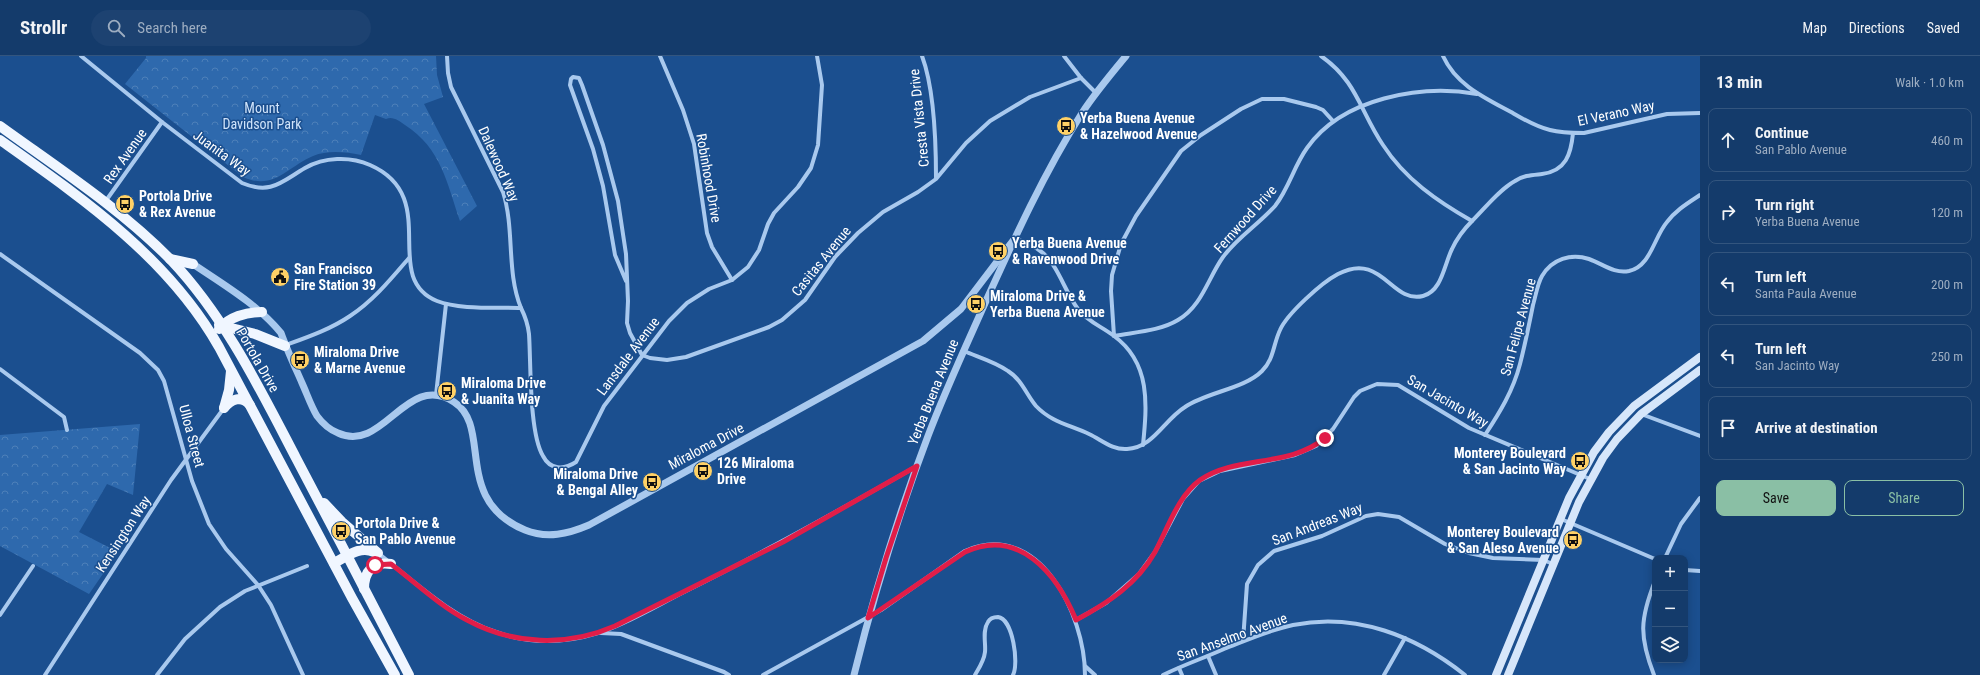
<!DOCTYPE html>
<meta charset="utf-8">
<style>
:root{--surface:#143b6b;--page:#1d4271;--text:#f1f3f6;--muted:#9dadc1;--line:#33557e;--accent:#8abfa5}
body{margin:0;font-family:"Roboto Condensed",sans-serif;background:var(--page);color:var(--text)}
.controls{position:absolute;right:12px;bottom:12px;display:grid;overflow:hidden;border-radius:8px;box-shadow:0 2px 10px #0003}
.controls button{width:36px;height:36px;display:grid;place-items:center;padding:0;border:0;border-bottom:1px solid var(--line);background:var(--surface);color:var(--text);font:20px sans-serif}
.stop{position:absolute;width:12px;height:12px;margin:-9px;border:3px solid #e11d48;border-radius:50%;background:#fff}
.stop.end{background:#e11d48;border-color:#fff;box-shadow:0 1px 4px #0008}
.list{margin:0;padding:0;list-style:none}
h2{display:flex;justify-content:space-between;align-items:center;height:52px;margin:0;padding:0 16px;font-size:17px}
h2 small{font-size:13px;font-weight:400;color:var(--muted)}
.list li{display:grid;grid-template-columns:26px 1fr auto;gap:12px;align-items:center;box-sizing:border-box;height:64px;margin:0 8px 8px;padding:0 8px;border:1px solid var(--line);border-radius:8px}
.list b{display:block;font-size:15px;white-space:nowrap}
.list p{margin:0;font-size:13px;white-space:nowrap;color:var(--muted)}
.list em{font-size:13px;font-style:normal;color:var(--muted)}
.actions{display:flex;gap:8px;padding:12px 16px}
.actions a{flex:1;padding:9px 0;border:1px solid var(--accent);border-radius:8px;text-align:center;font-size:14px;color:var(--accent)}
.actions .main{background:var(--accent);color:#111}
.icon{flex:none;width:22px;height:22px;fill:none;stroke:currentColor;stroke-width:2;stroke-linecap:round;stroke-linejoin:round}
.map{position:relative;flex:none;width:1700px;height:619px;overflow:hidden}
header{display:flex;align-items:center;gap:24px;box-sizing:border-box;height:56px;padding:0 20px;background:var(--surface);border-bottom:1px solid var(--line)}
header strong{font-size:19px}
nav{display:flex;gap:22px;margin-inline-start:auto;font-size:14px}
.search{width:280px;height:36px;background:var(--page);display:flex;align-items:center;gap:10px;box-sizing:border-box;padding:0 14px;border-radius:22px;color:var(--muted);font-size:15px}
main{display:flex}
aside{flex:1;background:var(--surface)}
.map>svg:first-child{display:block}
</style>
<header>
<strong>Strollr</strong>
<div class="search"><svg class="icon" aria-label="search" viewBox="0 0 24 24"><circle cx="10" cy="10" r="6"/><path d="M15 15l6 6"/></svg>Search here</div>
<nav><a>Map</a><a>Directions</a><a>Saved</a></nav>
</header>
<main>
<div class="map">
<svg width="1700" height="619" viewBox="0 0 1700 619">
<defs>
<pattern id="forest-crowns" width="20" height="18" patternUnits="userSpaceOnUse"><rect width="20" height="18" fill="#2e69ad"/><path d="M2 6a3 3 0 1 1 6 0M12 15a3 3 0 1 1 6 0" fill="none" stroke="#4d80b9"/></pattern>
</defs>
<rect width="100%" height="100%" fill="#1b4f8f"/>
<g fill="url(#forest-crowns)">
<path d="M146,0H436L437,19L443,41L424,48L477,150L460,165C447,127 441,92 405,69C399,65 393,60 386,63L375,59L361,99C345,96 328,94 313,100C287,111 274,135 243,121L125,28L146,2Z"/>
<path d="M140,368L133,439L107,428L79,476L118,496L89,538L0,490V379Z"/>
</g>
<g fill="none" stroke-linecap="round" stroke-linejoin="round">
<g stroke="#a9c9ee" stroke-width="4">
<path d="M81,0L162,66L242,127C271,139 281,126 305,112C324,101 350,100 370,109C443,141 379,221 437,245C460,254 496,251 521,252C525,260 528,269 529,278C531,307 529,377 543,400C550,414 564,414 576,406L604,350L669,265L687,247L709,233L732,224L748,211L759,194L768,168L774,157L798,131L811,112L818,89L822,29L817,0"/>
<path d="M447,0L448,17L451,31L503,136C515,174 506,215 521,252"/>
<path d="M660,0L683,54L694,88L707,177L712,191L732,224"/>
<path d="M922,0C934,32 936,88 936,122"/>
<path d="M1064,0L1081,22L1096,37"/>
<path d="M1321,0C1357,25 1360,55 1383,89C1405,123 1437,145 1472,165"/>
<path d="M1443,0C1456,29 1485,42 1511,56C1523,63 1536,71 1550,74C1561,77 1573,77 1584,77L1667,58L1700,57"/>
<path d="M1333,65L1323,54L1316,51L1284,43H1262L1241,53L1201,79L1181,95L1136,160L1121,188L1112,219L1111,235L1114,280C1135,276 1160,275 1178,264C1202,250 1208,222 1223,201C1238,181 1259,168 1275,150C1289,132 1294,110 1307,92C1342,42 1421,28 1477,38"/>
<path d="M105,146L162,66"/>
<path d="M1015,182C1023,186 1032,189 1039,194C1058,207 1064,235 1078,253C1088,266 1101,270 1114,280C1151,307 1147,349 1143,389"/>
<path d="M0,198L140,297L158,314L164,325L192,425L209,468L226,493L258,529L271,549L303,619"/>
<path d="M626,225L615,199L603,130L593,93L570,29L571,23L573,21L579,22L582,29L603,89L618,145L626,198L628,245L627,267L630,277L642,299L650,302L667,304L686,301L769,271L782,264L805,244L835,201L858,177L883,156L918,136L936,123L966,87L990,65L1030,41L1081,22"/>
<path d="M286,289C308,281 331,273 350,260C373,245 391,223 409,202"/>
<path d="M964,295C978,301 996,306 1008,315C1022,324 1026,338 1036,350C1051,366 1070,369 1089,378C1102,384 1112,394 1127,393C1153,392 1164,364 1185,351C1207,336 1244,333 1262,315C1274,303 1273,289 1280,274C1287,258 1321,227 1338,218C1382,195 1391,248 1423,240C1442,235 1444,209 1452,193C1457,182 1465,172 1473,164C1486,151 1499,134 1515,125C1524,119 1533,119 1542,118C1566,115 1571,98 1573,77"/>
<path d="M0,313L64,361L67,374"/>
<path d="M436,339L446,248"/>
<path d="M1641,358L1700,380"/>
<path d="M1485,379C1500,356 1513,335 1520,308C1525,289 1529,269 1533,249C1536,239 1537,229 1542,220C1552,203 1571,197 1589,203C1603,208 1614,218 1629,215C1651,210 1654,181 1667,166C1676,154 1688,147 1700,139"/>
<path d="M1561,463L1655,503"/>
<path d="M378,497C415,526 451,561 496,576C529,588 565,587 598,577C625,569 658,549 684,536C763,497 840,454 917,410"/>
<path d="M1665,502L1681,468L1700,442"/>
<path d="M1685,514L1700,515"/>
<path d="M0,559L33,510"/>
<path d="M1076,564L1106,547L1139,518L1155,496L1183,443L1199,425L1220,415L1295,399L1316,390L1333,373L1354,341L1360,335L1377,328L1398,329L1469,372L1590,423"/>
<path d="M601,577L621,578L724,616L729,619"/>
<path d="M1243,585L1247,528L1258,509L1274,495L1322,480L1366,460L1378,458L1399,461L1445,488L1469,497L1493,502L1543,504L1553,508"/>
<path d="M1208,600L1216,619"/>
<path d="M1085,610L1095,619"/>
<path d="M1179,612L1182,619"/>
<path d="M45,619L171,424L224,352"/>
<path d="M157,619L185,583L220,551L245,535L307,510"/>
<path d="M763,619L881,554L965,495C1039,462 1085,559 1085,619"/>
<path d="M975,619C979,612 984,605 985,596C986,587 982,575 988,566C990,562 994,561 998,561C1013,563 1019,608 1013,619"/>
<path d="M1163,619C1183,609 1204,602 1224,593C1247,584 1269,574 1293,569C1356,556 1416,580 1465,619"/>
<path d="M1384,619L1405,582"/>
<path d="M1654,619C1639,580 1640,563 1655,525"/>
</g>
<g stroke="#a9c9ee" stroke-width="7">
<path d="M193,208C224,229 257,248 281,277C287,294 295,311 302,327C307,338 311,350 317,360C323,368 330,374 338,377C384,398 406,315 454,346C493,371 452,444 525,474C547,483 568,478 589,469L923,285L961,253L1015,182"/>
<path d="M854,619C874,538 898,459 928,380C945,335 966,290 986,245C1015,181 1044,117 1082,57C1095,37 1111,18 1126,0"/>
</g>
<g stroke="#d6e6fa" stroke-width="8">
<path d="M1496,619L1569,442L1594,396L1609,376L1634,350L1700,301"/>
<path d="M1508,619L1579,446L1603,402L1617,383L1641,358L1700,314"/>
</g>
<g stroke="#f0f6ff" stroke-width="10">
<path d="M0,70C58,112 120,152 171,204C225,261 260,333 296,402C334,474 372,547 409,619"/>
<path d="M0,84C82,142 168,201 219,291L352,542L395,619"/>
<path d="M170,203L193,208"/>
<path d="M219,269L255,278L285,290"/>
<path d="M219,273C229,261 246,256 262,256"/>
<path d="M224,352L229,334L231,315"/>
<path d="M224,352C231,343 242,339 250,349"/>
<path d="M324,447L342,466L378,497"/>
<path d="M334,507C346,501 360,489 374,496"/>
<path d="M364,533C364,515 373,505 391,508"/>
</g>
</g>
<g fill="none" stroke-linecap="round" stroke-linejoin="round">
<path stroke="#e11d48" stroke-width="5" d="M375,509L391,508C416,527 440,550 467,564C513,589 567,591 615,570L783,486L917,410L886,502L868,562L965,496C1019,471 1057,518 1076,564C1108,547 1137,528 1155,496C1168,472 1178,440 1200,424C1236,399 1289,412 1325,382"/>
</g>
<defs>
<g id="bus-disc" transform="scale(1)"><circle r="9.5" fill="#ffd166" stroke="#1b4f8f"/><path d="M-5-6H5V4H4V6H2V4H-2V6H-4V4H-5ZM-3.5-4V0h7V-4ZM-3.5 1.2v1.5H-2V1.2ZM2 1.2v1.5H3.5V1.2Z" fill="#111"/></g>
<g id="civic-disc" transform="scale(1)"><circle r="9.5" fill="#ffd166" stroke="#1b4f8f"/><path d="M-.6-6.5H3V-4.5H.6V-3L4-1V1h2V6H-6V1h2V-1L-.6-3ZM-1.2 2.5V6h2.4V2.5Z" fill="#111"/></g>
</defs>
<g fill-rule="evenodd">
<use href="#bus-disc" x="1066" y="70"/>
<use href="#bus-disc" x="125" y="148"/>
<use href="#bus-disc" x="998" y="195"/>
<use href="#civic-disc" x="280" y="221"/>
<use href="#bus-disc" x="976" y="248"/>
<use href="#bus-disc" x="300" y="304"/>
<use href="#bus-disc" x="447" y="335"/>
<use href="#bus-disc" x="1580" y="405"/>
<use href="#bus-disc" x="703" y="415"/>
<use href="#bus-disc" x="652" y="426"/>
<use href="#bus-disc" x="341" y="475"/>
<use href="#bus-disc" x="1573" y="484"/>
</g>
<g text-anchor="middle" stroke-width="3" stroke-linejoin="round" paint-order="stroke">
<g font-size="14" fill="#cfe3fa" stroke="#1b4f8f">
<text x="262" y="57">Mount<tspan x="262" dy="16">Davidson Park</tspan></text>
</g>
<g font-size="14" fill="#fff" stroke="#1b4f8f">
<text transform="translate(1616 57) rotate(-12)" y="5">El Verano Way</text>
<text transform="translate(919 62) rotate(-96)" y="5">Cresta Vista Drive</text>
<text transform="translate(222 97) rotate(36)" y="5">Juanita Way</text>
<text transform="translate(125 100) rotate(-55)" y="5">Rex Avenue</text>
<text transform="translate(499 108) rotate(66)" y="5">Dalewood Way</text>
<text transform="translate(709 122) rotate(80)" y="5">Robinhood Drive</text>
<text transform="translate(1245 163) rotate(-48)" y="5">Fernwood Drive</text>
<text transform="translate(821 205) rotate(-51)" y="5">Casitas Avenue</text>
<text transform="translate(1518 271) rotate(-75)" y="5">San Felipe Avenue</text>
<text transform="translate(628 300) rotate(-53)" y="5">Lansdale Avenue</text>
<text transform="translate(258 304) rotate(60)" y="5">Portola Drive</text>
<text transform="translate(933 336) rotate(-68)" y="5">Yerba Buena Avenue</text>
<text transform="translate(1448 345) rotate(30)" y="5">San Jacinto Way</text>
<text transform="translate(192 380) rotate(75)" y="5">Ulloa Street</text>
<text transform="translate(706 390) rotate(-28)" y="5">Miraloma Drive</text>
<text transform="translate(1317 468) rotate(-21)" y="5">San Andreas Way</text>
<text transform="translate(123 478) rotate(-57)" y="5">Kensington Way</text>
<text transform="translate(1232 581) rotate(-20)" y="5">San Anselmo Avenue</text>
</g>
<g font-size="14" font-weight="bold" fill="#fff" stroke="#1b4f8f" text-anchor="start">
<text x="1080" y="67">Yerba Buena Avenue<tspan x="1080" dy="16">&amp; Hazelwood Avenue</tspan></text>
<text x="139" y="145">Portola Drive<tspan x="139" dy="16">&amp; Rex Avenue</tspan></text>
<text x="1012" y="192">Yerba Buena Avenue<tspan x="1012" dy="16">&amp; Ravenwood Drive</tspan></text>
<text x="294" y="218">San Francisco<tspan x="294" dy="16">Fire Station 39</tspan></text>
<text x="990" y="245">Miraloma Drive &amp;<tspan x="990" dy="16">Yerba Buena Avenue</tspan></text>
<text x="314" y="301">Miraloma Drive<tspan x="314" dy="16">&amp; Marne Avenue</tspan></text>
<text x="461" y="332">Miraloma Drive<tspan x="461" dy="16">&amp; Juanita Way</tspan></text>
<text x="1566" y="402" text-anchor="end">Monterey Boulevard<tspan x="1566" dy="16">&amp; San Jacinto Way</tspan></text>
<text x="717" y="412">126 Miraloma<tspan x="717" dy="16">Drive</tspan></text>
<text x="638" y="423" text-anchor="end">Miraloma Drive<tspan x="638" dy="16">&amp; Bengal Alley</tspan></text>
<text x="355" y="472">Portola Drive &amp;<tspan x="355" dy="16">San Pablo Avenue</tspan></text>
<text x="1559" y="481" text-anchor="end">Monterey Boulevard<tspan x="1559" dy="16">&amp; San Aleso Avenue</tspan></text>
</g>
</g>
</svg>
<div class="controls">
<button>+</button>
<button>−</button>
<button><svg class="icon" aria-label="layers" viewBox="0 0 24 24"><path d="M12 4l9 5-9 5-9-5zM3 14l9 5 9-5"/></svg></button>
</div>
<div class="stop" style="left:375px;top:509px"></div>
<div class="stop end" style="left:1325px;top:382px"></div>
</div>
<aside>
<h2>13 min<small>Walk · 1.0 km</small></h2>
<ul class="list">
<li><svg class="icon" aria-label="ahead" viewBox="0 0 24 24"><path d="M12 20V5M6 11l6-6 6 6"/></svg><div><b>Continue</b><p>San Pablo Avenue</p></div><em>460 m</em></li>
<li><svg class="icon" aria-label="right" viewBox="0 0 24 24"><path d="M7 20v-9h11M14 6l5 5-5 5"/></svg><div><b>Turn right</b><p>Yerba Buena Avenue</p></div><em>120 m</em></li>
<li><svg class="icon" aria-label="left" viewBox="0 0 24 24"><path d="M17 20v-9H6M10 6l-5 5 5 5"/></svg><div><b>Turn left</b><p>Santa Paula Avenue</p></div><em>200 m</em></li>
<li><svg class="icon" aria-label="left" viewBox="0 0 24 24"><path d="M17 20v-9H6M10 6l-5 5 5 5"/></svg><div><b>Turn left</b><p>San Jacinto Way</p></div><em>250 m</em></li>
<li><svg class="icon" aria-label="arrive" viewBox="0 0 24 24"><path d="M6 21V4h12l-3 4 3 4H6"/></svg><div><b>Arrive at destination</b></div></li>
</ul>
<div class="actions"><a class="main">Save</a><a>Share</a></div>
</aside>
</main>
